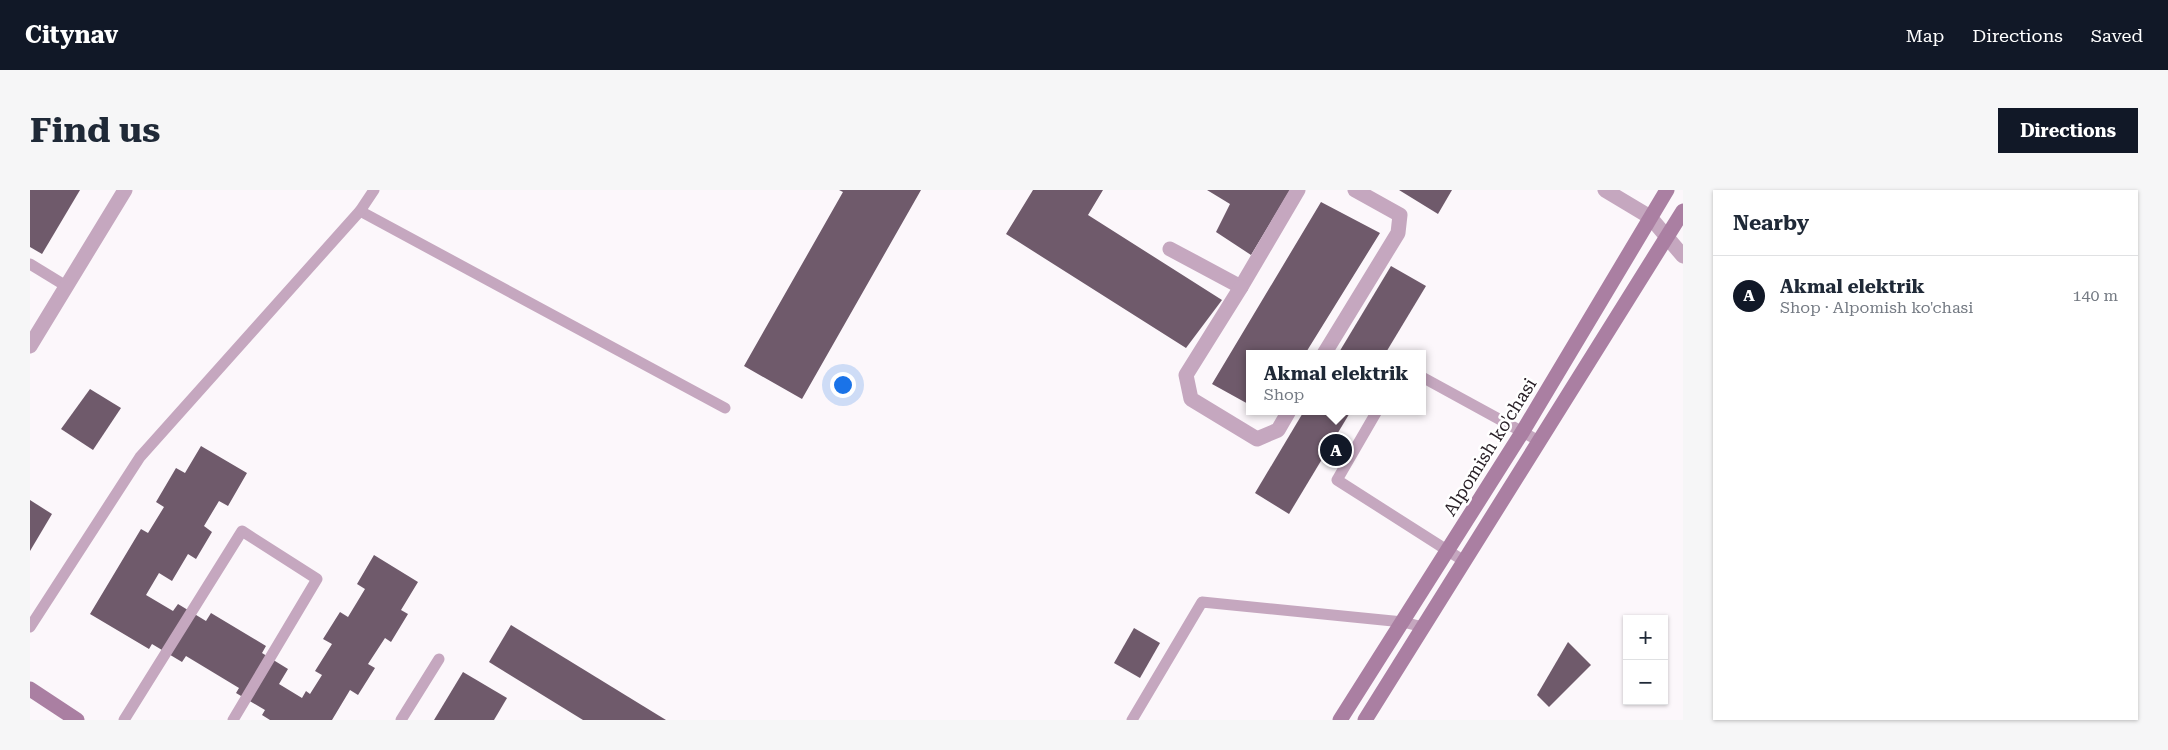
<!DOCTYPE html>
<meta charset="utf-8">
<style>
:root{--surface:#fff;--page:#f6f6f7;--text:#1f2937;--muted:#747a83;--line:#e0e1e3;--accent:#111827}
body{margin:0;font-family:"Roboto Serif",serif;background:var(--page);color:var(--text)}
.controls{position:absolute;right:15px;bottom:15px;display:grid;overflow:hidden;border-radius:0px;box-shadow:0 1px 4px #0004}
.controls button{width:45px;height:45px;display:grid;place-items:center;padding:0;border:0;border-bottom:1px solid var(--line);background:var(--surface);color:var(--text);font:25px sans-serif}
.you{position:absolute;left:812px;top:194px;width:18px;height:18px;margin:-12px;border:4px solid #fff;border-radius:50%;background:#1a73e8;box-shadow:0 0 0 8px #1a73e833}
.badge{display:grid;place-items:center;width:32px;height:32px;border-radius:50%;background:var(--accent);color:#fff;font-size:16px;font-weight:700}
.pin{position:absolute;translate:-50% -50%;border:2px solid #fff;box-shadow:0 1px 5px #0006}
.popup{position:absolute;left:1216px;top:160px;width:180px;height:65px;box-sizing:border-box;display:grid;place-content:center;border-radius:0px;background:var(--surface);filter:drop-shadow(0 1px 4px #0005);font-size:16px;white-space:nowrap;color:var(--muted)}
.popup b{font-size:19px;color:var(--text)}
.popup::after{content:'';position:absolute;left:50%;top:100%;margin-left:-10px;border:10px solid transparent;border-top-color:var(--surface)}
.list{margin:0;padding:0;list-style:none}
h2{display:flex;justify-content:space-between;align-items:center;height:65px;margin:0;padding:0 20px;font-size:21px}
h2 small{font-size:16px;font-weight:400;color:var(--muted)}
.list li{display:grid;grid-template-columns:32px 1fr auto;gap:15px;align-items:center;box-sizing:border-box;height:80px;padding:0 20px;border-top:1px solid var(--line)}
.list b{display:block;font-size:19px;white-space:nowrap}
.list p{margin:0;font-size:16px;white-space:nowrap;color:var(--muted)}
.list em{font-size:16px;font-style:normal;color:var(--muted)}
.map{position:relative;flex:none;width:1653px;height:530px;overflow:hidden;border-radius:0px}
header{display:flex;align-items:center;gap:30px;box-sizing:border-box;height:70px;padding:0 25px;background:var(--accent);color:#fff}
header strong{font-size:24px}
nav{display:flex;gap:28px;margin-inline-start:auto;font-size:18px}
.intro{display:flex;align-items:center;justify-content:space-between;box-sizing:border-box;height:120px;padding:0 30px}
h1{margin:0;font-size:35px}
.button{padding:12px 22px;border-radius:0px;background:var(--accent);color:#fff;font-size:18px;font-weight:700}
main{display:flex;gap:30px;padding:0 30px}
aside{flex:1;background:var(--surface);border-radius:0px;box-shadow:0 1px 4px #0004}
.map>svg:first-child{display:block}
</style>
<header>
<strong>Citynav</strong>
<nav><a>Map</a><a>Directions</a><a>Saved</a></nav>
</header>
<div class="intro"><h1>Find us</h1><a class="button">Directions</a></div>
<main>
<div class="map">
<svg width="1653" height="530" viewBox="0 0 1653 530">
<rect width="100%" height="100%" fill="#fcf7fb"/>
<g fill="#6f5a6b">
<path d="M0,0H50L12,64L0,57Z"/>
<path d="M809,0H891L772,209L714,176L813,2Z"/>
<path d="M1003,0H1073L1058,25L1192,110L1156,158L976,44Z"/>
<path d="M1177,0H1260L1221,65L1186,42L1200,14Z"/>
<path d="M1369,0H1422L1408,24Z"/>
<path d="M1291,12L1350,43L1275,164H1220V215L1182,194Z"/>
<path d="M1361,76L1396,96L1355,164H1308Z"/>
<path d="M60,199L91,218L63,260L31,239Z"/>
<path d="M1274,221H1321L1259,324L1225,303Z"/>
<path d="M171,256L217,283L198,316L189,311L174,336L182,342L166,369L158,364L142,391L129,383L116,405L143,421L148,414L176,431L181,423L236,456L232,463L258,479L249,494L272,508L276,501L280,504L292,485L285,481L302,454L293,449L310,422L318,427L335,399L327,394L344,365L388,392L371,420L378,424L361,452L355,448L338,474L345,478L328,505L320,500L302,530H240L232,525L235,520L206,503L209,498L156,466L152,472L122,454L119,459L60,424L111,339L118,343L134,317L126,312L146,278L155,283Z"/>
<path d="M0,310L22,324L0,361Z"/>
<path d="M481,435L636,530H553L459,472Z"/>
<path d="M1104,438L1130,453L1110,488L1084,473Z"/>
<path d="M1538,452L1561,475L1519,517L1507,505Z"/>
<path d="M433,482L477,508L464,530H404Z"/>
</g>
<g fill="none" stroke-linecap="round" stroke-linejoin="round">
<g stroke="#c5a7bf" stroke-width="11">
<path d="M330,21L695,218"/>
<path d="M0,74L36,96"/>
<path d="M1392,187L1509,251"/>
<path d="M1347,221L1307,290L1434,371"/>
<path d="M0,437L110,267L330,21L344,0"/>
<path d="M94,530L212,341L287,389L203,530"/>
<path d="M371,530L409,469"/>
<path d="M1102,530L1172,412L1373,432L1393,437"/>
</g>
<g stroke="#c5a7bf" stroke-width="15">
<path d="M1575,0L1620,27L1653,66"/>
<path d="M1140,59L1211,97L1268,0"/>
<path d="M1211,97L1156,185L1161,209L1227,249L1248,240L1259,221"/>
<path d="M0,156L95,0"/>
<path d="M1294,164L1368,43L1370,25L1325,0"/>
</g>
<g stroke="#aa7fa2" stroke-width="15">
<path d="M0,499L47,530"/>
<path d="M1310,530L1493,241L1637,0"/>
<path d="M1335,530L1653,21"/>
</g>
</g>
<g text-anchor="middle" stroke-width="5" stroke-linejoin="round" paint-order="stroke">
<g font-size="18" fill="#2a2128" stroke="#fff">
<text transform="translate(1460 257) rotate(-58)" y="6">Alpomish ko'chasi</text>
</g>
</g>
</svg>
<div class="controls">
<button>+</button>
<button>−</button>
</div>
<div class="you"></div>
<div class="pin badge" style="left:1306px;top:260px">A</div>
<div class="popup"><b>Akmal elektrik</b>Shop</div>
</div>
<aside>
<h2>Nearby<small></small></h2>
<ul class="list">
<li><span class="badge">A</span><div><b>Akmal elektrik</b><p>Shop · Alpomish ko'chasi</p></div><em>140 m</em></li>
</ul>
</aside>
</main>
